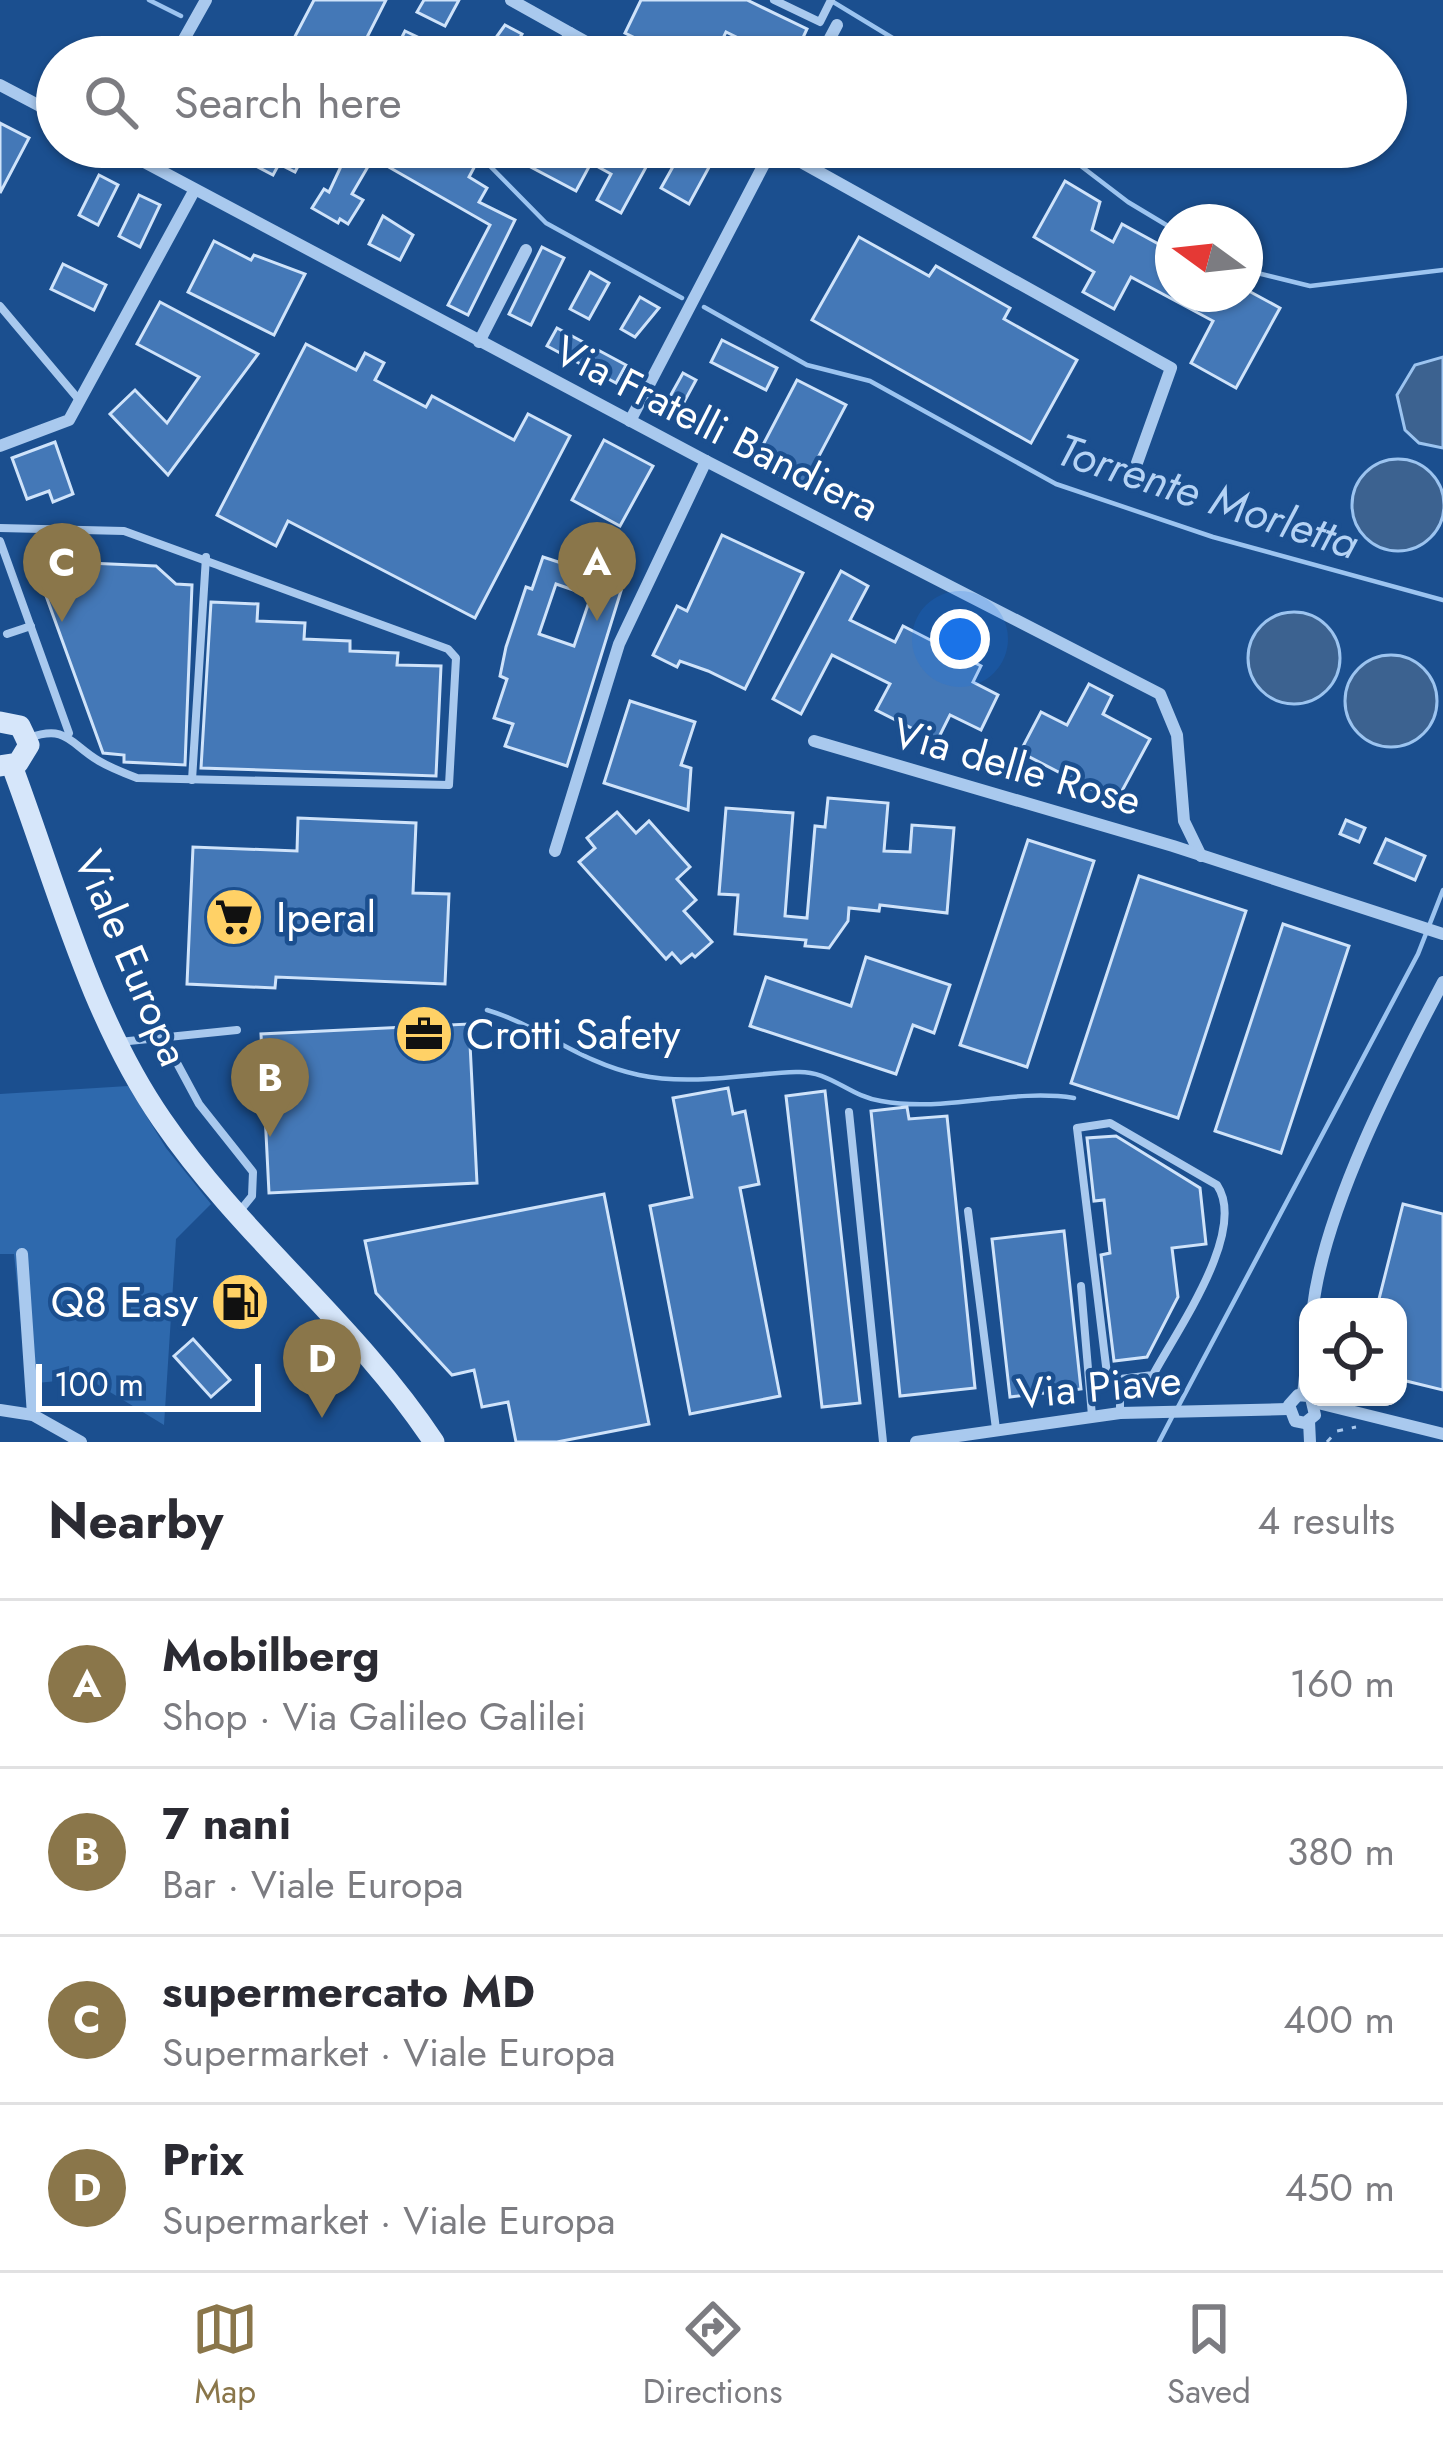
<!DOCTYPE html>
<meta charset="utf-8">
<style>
:root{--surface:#fff;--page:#f7f7f7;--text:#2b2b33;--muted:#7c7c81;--line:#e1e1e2;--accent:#8a764a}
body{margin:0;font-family:Jost,sans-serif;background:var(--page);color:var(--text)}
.controls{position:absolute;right:36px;bottom:36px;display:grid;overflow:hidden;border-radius:24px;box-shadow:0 3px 9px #0004}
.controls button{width:108px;height:108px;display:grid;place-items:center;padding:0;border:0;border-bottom:3px solid var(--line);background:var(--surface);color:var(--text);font:60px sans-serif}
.compass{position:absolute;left:1155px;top:204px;width:108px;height:108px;border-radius:50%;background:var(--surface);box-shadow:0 3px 9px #0004;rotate:285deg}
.scale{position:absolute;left:36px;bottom:30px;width:225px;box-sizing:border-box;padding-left:12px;border:6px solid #fff;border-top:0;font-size:33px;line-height:42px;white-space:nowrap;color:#fff;-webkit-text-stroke:9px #1b4f8f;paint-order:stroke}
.you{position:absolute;left:960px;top:639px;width:42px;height:42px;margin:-30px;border:9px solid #fff;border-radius:50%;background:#1a73e8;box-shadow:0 0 0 18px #1a73e833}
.badge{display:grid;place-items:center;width:78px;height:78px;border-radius:50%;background:var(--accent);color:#fff;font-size:39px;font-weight:700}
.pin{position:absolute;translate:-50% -99px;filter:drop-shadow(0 3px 6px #0008)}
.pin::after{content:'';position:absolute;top:63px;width:42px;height:36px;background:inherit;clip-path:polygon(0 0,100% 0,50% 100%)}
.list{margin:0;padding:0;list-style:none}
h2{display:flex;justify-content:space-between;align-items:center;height:156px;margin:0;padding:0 48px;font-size:51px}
h2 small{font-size:39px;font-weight:400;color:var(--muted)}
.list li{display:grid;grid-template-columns:78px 1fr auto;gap:36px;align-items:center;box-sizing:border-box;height:168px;padding:0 48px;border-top:3px solid var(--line)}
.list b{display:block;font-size:45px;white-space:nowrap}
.list p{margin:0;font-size:39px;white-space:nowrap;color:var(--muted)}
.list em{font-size:39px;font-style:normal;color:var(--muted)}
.icon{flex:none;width:66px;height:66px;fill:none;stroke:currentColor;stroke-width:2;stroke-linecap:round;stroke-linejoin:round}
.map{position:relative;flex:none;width:1443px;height:1442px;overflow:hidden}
.search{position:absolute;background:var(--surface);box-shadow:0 3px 9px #0004;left:36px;right:36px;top:36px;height:132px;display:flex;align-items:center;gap:30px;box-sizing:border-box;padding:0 42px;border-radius:66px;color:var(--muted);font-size:45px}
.sheet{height:828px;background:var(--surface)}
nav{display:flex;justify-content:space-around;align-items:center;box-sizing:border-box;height:168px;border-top:3px solid var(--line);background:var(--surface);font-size:33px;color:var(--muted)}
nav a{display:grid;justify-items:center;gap:6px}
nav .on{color:var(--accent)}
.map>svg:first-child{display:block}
</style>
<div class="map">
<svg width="1443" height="1442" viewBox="0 0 1443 1442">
<rect width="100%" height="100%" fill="#1b4f8f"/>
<path fill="#2e69ad" d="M128,1086L166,1148L211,1204L176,1239L164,1425L87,1378L27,1384L14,1254H0V1094Z"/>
<g fill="#3c6290" stroke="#9cc4f0" stroke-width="3">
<path d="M1443,357V448L1419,443L1405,430L1397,395L1415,365Z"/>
<circle cx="1398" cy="505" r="46"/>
<circle cx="1294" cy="658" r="46"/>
<circle cx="1391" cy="701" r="46"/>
</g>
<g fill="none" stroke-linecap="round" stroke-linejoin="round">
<g stroke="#9cc4f0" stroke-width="4.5">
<path d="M149,0L181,16"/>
<path d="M830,0L924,57"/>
<path d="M462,147L487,163L546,223L682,298"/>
<path d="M1056,147L1128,202L1173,229"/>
<path d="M1245,270L1310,286L1443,270"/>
<path d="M704,307L807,365L870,381L1056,484L1213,537L1443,600"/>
<path d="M487,1010C541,1026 578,1062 639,1075C691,1086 743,1074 796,1072C830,1070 848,1096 881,1101C946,1113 1010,1088 1074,1098"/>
<path d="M1178,1407L1418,954L1443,890"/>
<path d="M1159,1442L1172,1417"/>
</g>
</g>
<g fill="#4478b7" stroke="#cfe3fa" stroke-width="3" fill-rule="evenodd">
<path d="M314,0H386L357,57H318L291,44Z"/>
<path d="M424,0H459L445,26L417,12Z"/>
<path d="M641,0H747L807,29L794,57H777L726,32L714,57H674L625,33Z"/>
<path d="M505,25L522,34L509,57H482Z"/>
<path d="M405,31L430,43L423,57H392Z"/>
<path d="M0,123L29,138L0,193Z"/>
<path d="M220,147H308L295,172L279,164L273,175Z"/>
<path d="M350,147H417L429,154L433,147H452L477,162L469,177L487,188L479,202L515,220L468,315L448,305L490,225L373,158L352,194L363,200L348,224L340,219L338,223L312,208L324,189L329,192Z"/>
<path d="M517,147H657L621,213L597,200L611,174L591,163L576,191L512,157Z"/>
<path d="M684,147H720L689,204L661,188Z"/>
<path d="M99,175L118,185L98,225L79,215Z"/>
<path d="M1065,181L1100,202L1092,230L1113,242L1122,224L1173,252V294H1245V289L1280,308L1236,388L1191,363L1213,321L1131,277L1114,309L1083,292L1094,272L1034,237Z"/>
<path d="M139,195L160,205L140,247L119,236Z"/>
<path d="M383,216L413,235L400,260L369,244Z"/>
<path d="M859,237L929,276L936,266L1010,308L1004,319L1077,360L1031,443L812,320Z"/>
<path d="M214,241L251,260L254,255L305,274L274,335L188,292Z"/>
<path d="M542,247L564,258L531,325L509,314Z"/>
<path d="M63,264L106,285L94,310L51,289Z"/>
<path d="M590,272L609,283L589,319L570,309Z"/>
<path d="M640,297L659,308L635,337L621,329Z"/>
<path d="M160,302L258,354L168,475L110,414L135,390L167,423L199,377L137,344Z"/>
<path d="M557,328L626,365L616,383L547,346Z"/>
<path d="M722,340L777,368L766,390L711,362Z"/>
<path d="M306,344L356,370L365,353L384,363L375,380L426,407L432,396L514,440L528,414L570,436L475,618L288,521L276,546L217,515Z"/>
<path d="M683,373L696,380L676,417L663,409Z"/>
<path d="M797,380L846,405L802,488L754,462Z"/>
<path d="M604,440L653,466L620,526L572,500Z"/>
<path d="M55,442L73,494L53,502L49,491L27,499L12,458Z"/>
<path d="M722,535L803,573L745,689L708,671L680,661L677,667L653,655L677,606L687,611Z"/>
<path d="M543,557L598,575L595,583L621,591L567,766L505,746L513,724L494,718L507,679L500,676L506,647L526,587L532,589ZM556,584L591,596L574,646L539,634Z"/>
<path d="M42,561L156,566L176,584L192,585L185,765L124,762V755L103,753L41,582Z"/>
<path d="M841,571L868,586L850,620L895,642L903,626L981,666L973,682L998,695L981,730L950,715L937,741L876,710L890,684L832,655L801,714L773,699Z"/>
<path d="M211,602L258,604L257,621L305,623L304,639L350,641V651L398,653L397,665L441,666L436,776L201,768Z"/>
<path d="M1089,684L1112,696L1103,714L1150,739L1116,802L1020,752L1041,712L1067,725Z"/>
<path d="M630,701L695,722L681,765L691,768L688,810L604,783Z"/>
<path d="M828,798L888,803L884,851L910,852L912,825L954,828L947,913L880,905L879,911L849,908L848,921L829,948L805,946L806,940L735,934L738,895L719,894L726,808L793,813L785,916L807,918L815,826L825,827Z"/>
<path d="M617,812L636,833L649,821L690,867L677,879L696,900L684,911L712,942L695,957L692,954L681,963L672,953L666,959L579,862L595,848L587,838Z"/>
<path d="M298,818L416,823L413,893L449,894L445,984L276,977L275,988L187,984L193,847L297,851Z"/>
<path d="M1346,820L1365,828L1359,842L1340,834Z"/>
<path d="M1386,839L1425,856L1415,880L1375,863Z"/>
<path d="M1028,840L1094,861L1027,1067L960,1045Z"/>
<path d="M1139,876L1246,911L1178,1118L1071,1083Z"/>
<path d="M1283,924L1349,946L1281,1153L1215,1131Z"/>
<path d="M866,957L950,985L934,1033L913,1025L896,1074L750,1026L766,977L851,1006Z"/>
<path d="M469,1024L477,1183L269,1193L261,1034Z"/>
<path d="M728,1088L733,1114L745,1111L759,1184L740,1188L780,1396L690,1414L650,1206L692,1197L673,1098Z"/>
<path d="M825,1091L860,1403L822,1407L786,1096Z"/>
<path d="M907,1107L909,1119L947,1116L975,1388L900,1396L871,1111Z"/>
<path d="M1116,1136L1200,1188L1206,1244L1172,1248L1178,1297L1147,1357L1114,1361L1101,1255L1110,1253L1104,1200L1094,1201L1087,1138Z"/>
<path d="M604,1194L649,1424L557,1442H516L508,1402L482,1407L474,1370L452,1375L376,1293L365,1241Z"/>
<path d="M1403,1204L1443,1214V1390L1398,1379V1307H1377Z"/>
<path d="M1064,1231L1081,1389L1010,1397L992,1239Z"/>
<path d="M193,1339L230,1380L211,1397L174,1356Z"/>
</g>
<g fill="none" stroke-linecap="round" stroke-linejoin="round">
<path stroke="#a9c9ee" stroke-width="3" stroke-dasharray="6 9" stroke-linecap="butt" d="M1327,1442L1337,1431L1356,1427"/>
<g stroke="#a9c9ee" stroke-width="8">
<path d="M774,0L820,22L831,0"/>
<path d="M0,306L80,401"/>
<path d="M0,528L124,531L448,649L456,658L449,785L137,778C124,773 111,768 99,761C70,744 67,724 29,738"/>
<path d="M0,541L69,733"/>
<path d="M7,634L31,626"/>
<path d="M192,780L206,557"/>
<path d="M163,1037L199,1104L253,1172L252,1196L239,1212"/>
<path d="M119,1042L237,1030"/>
<path d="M849,1112L883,1442"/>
<path d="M968,1211L996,1429"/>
<path d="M1081,1286L1092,1416"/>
<path d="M1120,1412V1379L1153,1375C1177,1330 1248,1231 1217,1185L1110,1123L1077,1128L1107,1374L1120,1379"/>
</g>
<g stroke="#a9c9ee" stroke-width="12">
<path d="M511,0L613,57"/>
<path d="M174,57L206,0"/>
<path d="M557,57L570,33"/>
<path d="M820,57L837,25"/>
<path d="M0,85L57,115"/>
<path d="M116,147L706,461L1160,694L1177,735L1184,821L1201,856"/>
<path d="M774,147L1171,368L1133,474"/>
<path d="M479,342L526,250"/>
<path d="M630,421L773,147"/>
<path d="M0,446L69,420L194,191"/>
<path d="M814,741L1173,846L1443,934"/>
<path d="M555,851L619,644L706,461"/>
<path d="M22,1254L33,1415"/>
<path d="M1313,1307C1325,1207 1395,1073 1443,982"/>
<path d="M1303,1395L1308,1347"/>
<path d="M1308,1396L1298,1395L1289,1405L1295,1421L1305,1423L1315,1415L1311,1398"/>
<path d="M1314,1402L1443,1434"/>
<path d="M0,1410L33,1415L81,1442"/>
<path d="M1309,1421L1310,1442"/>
<path d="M916,1442L1120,1413L1288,1409"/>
</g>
<g stroke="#d6e6fa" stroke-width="21">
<path d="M0,722L20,726L29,745L18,763L0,766"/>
<path d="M12,766C56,883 90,1016 162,1120C242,1237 356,1324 434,1442"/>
</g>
</g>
<defs>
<g id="supermarket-disc" transform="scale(3)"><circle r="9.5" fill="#ffd166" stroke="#1b4f8f"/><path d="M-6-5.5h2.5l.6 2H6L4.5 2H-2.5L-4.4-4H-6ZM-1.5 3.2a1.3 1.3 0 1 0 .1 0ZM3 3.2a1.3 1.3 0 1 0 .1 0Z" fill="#111"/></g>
<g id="office-disc" transform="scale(3)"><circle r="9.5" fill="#ffd166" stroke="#1b4f8f"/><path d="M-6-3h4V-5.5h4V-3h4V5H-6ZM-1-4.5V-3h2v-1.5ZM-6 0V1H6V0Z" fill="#111"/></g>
<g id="fuel-disc" transform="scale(3)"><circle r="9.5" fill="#ffd166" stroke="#1b4f8f"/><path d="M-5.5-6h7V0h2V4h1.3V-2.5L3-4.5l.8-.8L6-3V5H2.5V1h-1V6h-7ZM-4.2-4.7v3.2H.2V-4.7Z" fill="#111"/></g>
</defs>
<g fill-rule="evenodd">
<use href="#supermarket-disc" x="234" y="917"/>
<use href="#office-disc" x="424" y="1034"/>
<use href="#fuel-disc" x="240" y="1302"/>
</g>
<g text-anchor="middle" stroke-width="9" stroke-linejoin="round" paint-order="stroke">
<g font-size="42" fill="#fff" stroke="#1b4f8f">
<text transform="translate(717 428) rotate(27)" y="15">Via Fratelli Bandiera</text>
<text transform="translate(1017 766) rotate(16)" y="15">Via delle Rose</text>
<text transform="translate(132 958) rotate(67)" y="15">Viale Europa</text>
<text transform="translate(1099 1386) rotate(-5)" y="15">Via Piave</text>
</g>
<g font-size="42" fill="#fff" stroke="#1b4f8f" text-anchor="start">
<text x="276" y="932">Iperal</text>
<text x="466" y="1049">Crotti Safety</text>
<text x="198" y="1317" text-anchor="end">Q8 Easy</text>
</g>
<g font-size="45" font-style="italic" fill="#b5d3f5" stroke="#1b4f8f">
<text transform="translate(1208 496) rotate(18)" y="16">Torrente Morletta</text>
</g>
</g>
</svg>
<div class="controls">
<button><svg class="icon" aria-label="locate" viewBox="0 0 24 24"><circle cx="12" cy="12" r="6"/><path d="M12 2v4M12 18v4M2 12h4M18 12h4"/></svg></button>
</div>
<svg class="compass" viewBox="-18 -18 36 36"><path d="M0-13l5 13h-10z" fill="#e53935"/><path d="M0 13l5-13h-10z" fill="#7c7c81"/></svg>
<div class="scale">100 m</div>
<div class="you"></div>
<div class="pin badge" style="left:597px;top:621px">A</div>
<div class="pin badge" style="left:270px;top:1137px">B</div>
<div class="pin badge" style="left:62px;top:622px">C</div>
<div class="pin badge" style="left:322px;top:1418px">D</div>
<div class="search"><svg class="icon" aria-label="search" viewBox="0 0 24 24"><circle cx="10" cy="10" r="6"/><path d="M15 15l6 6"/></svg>Search here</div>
</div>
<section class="sheet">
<h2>Nearby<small>4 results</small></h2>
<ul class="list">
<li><span class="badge">A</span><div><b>Mobilberg</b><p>Shop · Via Galileo Galilei</p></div><em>160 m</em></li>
<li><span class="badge">B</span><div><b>7 nani</b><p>Bar · Viale Europa</p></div><em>380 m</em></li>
<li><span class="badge">C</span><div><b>supermercato MD</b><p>Supermarket · Viale Europa</p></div><em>400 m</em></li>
<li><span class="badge">D</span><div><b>Prix</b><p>Supermarket · Viale Europa</p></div><em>450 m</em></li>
</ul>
</section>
<nav>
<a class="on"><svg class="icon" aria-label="map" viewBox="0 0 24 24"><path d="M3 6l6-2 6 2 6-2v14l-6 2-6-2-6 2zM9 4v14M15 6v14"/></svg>Map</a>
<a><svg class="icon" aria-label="directions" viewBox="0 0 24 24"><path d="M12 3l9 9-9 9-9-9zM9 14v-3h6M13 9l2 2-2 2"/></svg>Directions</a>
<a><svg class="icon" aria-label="saved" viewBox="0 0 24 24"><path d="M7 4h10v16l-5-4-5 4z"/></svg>Saved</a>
</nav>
